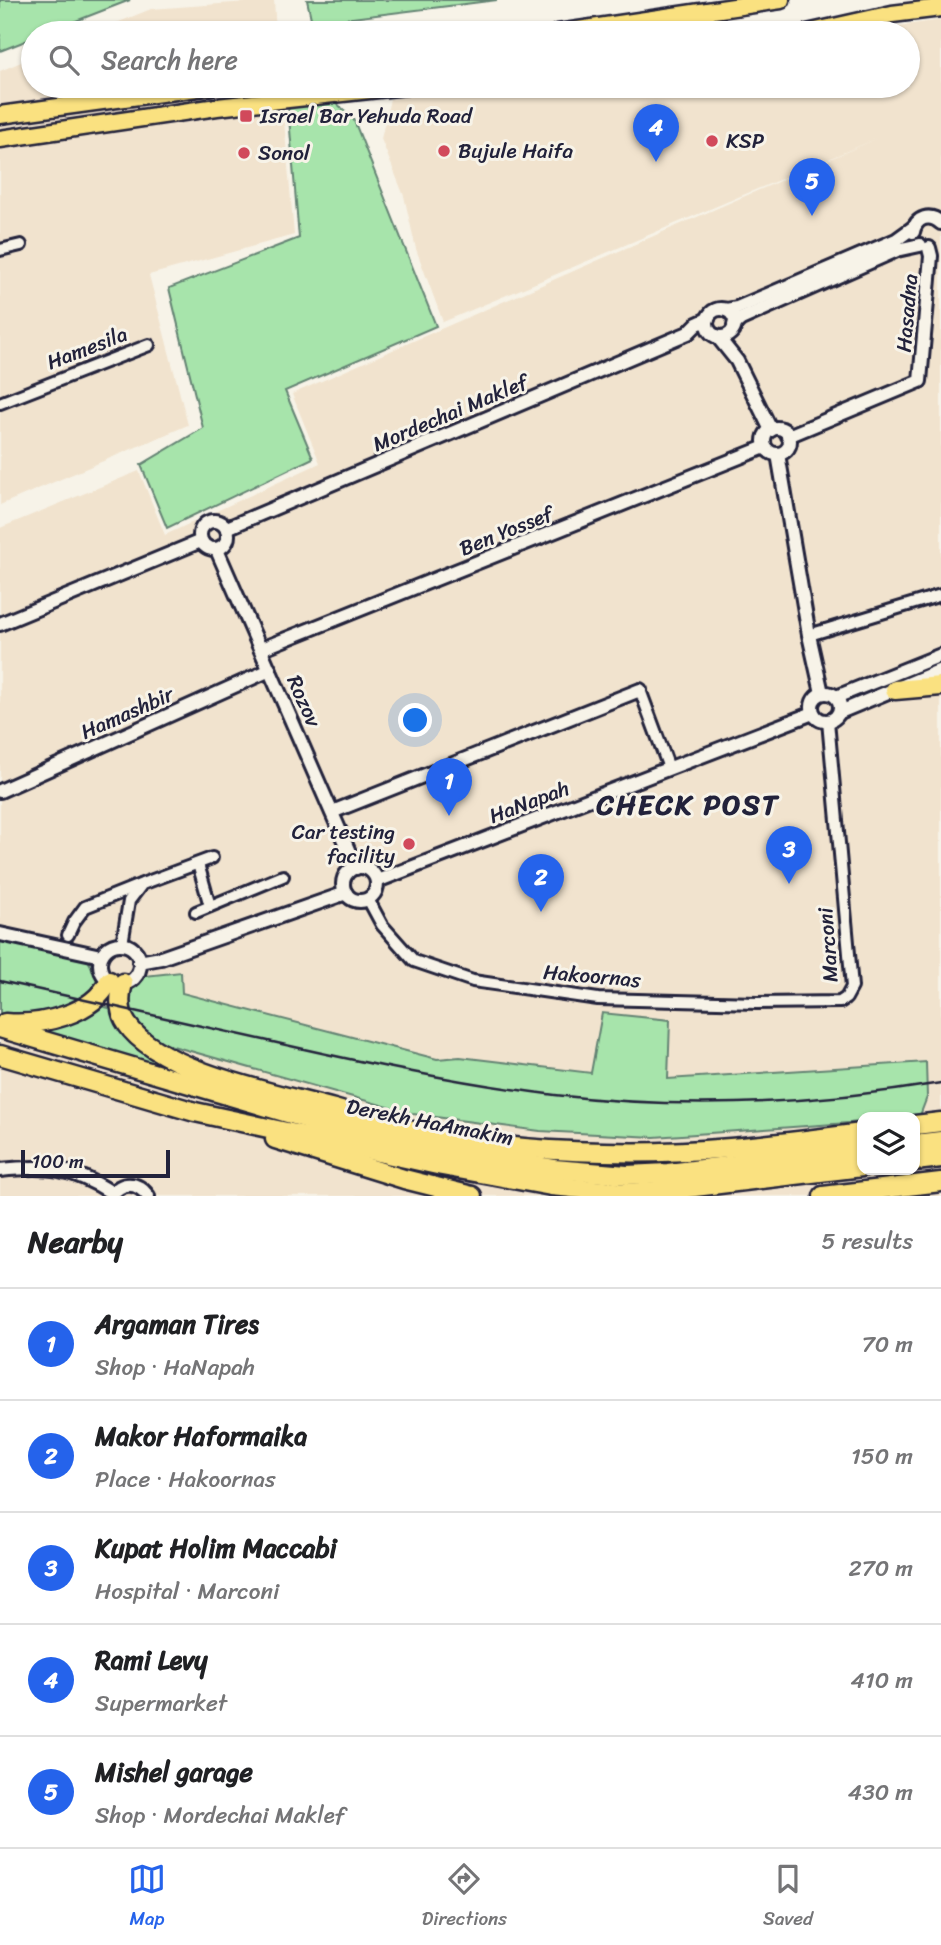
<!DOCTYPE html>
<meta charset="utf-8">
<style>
:root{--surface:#fff;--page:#f6f6f6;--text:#202124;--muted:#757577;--line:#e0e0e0;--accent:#2563eb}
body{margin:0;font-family:Sriracha,sans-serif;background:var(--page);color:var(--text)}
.controls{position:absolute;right:21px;bottom:21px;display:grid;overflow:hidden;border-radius:14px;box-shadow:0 2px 5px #0004}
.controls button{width:63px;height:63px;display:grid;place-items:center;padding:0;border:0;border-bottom:2px solid var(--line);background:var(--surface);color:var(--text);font:35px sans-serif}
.scale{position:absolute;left:21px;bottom:18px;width:149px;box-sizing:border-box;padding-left:7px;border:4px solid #22223b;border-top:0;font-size:19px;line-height:24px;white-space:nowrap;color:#22223b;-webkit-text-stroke:5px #f7f3e8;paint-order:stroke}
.you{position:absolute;left:416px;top:721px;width:24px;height:24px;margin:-18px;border:5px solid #fff;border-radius:50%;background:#1a73e8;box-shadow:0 0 0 10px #1a73e833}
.badge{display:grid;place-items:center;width:46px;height:46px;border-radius:50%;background:var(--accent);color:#fff;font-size:23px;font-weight:700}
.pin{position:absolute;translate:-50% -58px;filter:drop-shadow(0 2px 4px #0008)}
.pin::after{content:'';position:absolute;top:37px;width:24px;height:21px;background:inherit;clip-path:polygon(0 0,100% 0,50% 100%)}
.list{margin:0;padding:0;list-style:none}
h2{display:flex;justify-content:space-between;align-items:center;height:91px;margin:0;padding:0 28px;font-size:30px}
h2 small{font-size:23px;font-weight:400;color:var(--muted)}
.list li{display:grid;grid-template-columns:46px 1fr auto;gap:21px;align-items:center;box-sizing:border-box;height:112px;padding:0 28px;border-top:2px solid var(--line)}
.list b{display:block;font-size:26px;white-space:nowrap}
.list p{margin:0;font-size:23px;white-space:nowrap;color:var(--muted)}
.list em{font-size:23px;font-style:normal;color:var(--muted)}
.icon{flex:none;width:38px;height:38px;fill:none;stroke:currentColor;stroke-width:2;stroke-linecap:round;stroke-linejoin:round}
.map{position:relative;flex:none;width:941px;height:1196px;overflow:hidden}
.search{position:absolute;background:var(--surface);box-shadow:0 2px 5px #0004;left:21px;right:21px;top:21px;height:77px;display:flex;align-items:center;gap:18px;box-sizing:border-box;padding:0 24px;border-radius:38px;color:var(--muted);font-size:26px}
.sheet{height:651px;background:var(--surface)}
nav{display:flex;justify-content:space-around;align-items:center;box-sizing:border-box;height:98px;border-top:2px solid var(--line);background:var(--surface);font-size:19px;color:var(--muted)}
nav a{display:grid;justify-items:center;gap:4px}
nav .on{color:var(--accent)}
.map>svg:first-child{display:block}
</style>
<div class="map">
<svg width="941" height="1196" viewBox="0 0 941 1196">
<rect width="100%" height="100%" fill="#f7f3e8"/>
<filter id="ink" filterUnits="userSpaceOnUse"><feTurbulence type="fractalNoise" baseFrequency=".0143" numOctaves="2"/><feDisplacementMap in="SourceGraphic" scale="14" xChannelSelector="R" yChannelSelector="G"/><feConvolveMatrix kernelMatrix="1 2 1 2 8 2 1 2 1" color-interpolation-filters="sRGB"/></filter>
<g filter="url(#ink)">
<g fill="#f1e3ce" fill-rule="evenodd">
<path d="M274,0L276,33H92L151,9Z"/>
<path d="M941,20V1196H0V528L139,471L165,535L320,463L292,394L878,138L443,322L416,249L404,196L381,139L390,99L490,86H908V33H846ZM862,1117H915V1170H862Z"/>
<path d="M33,57V86H281L294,235L149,275L188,425L0,505V71Z"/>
</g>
<g fill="#a7e4ab" stroke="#648373" stroke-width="2">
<path d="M0,0H130L45,33H33V38L0,51Z"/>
<path d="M307,0H497L312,23Z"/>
<path d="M334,101L353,118L436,326L285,391L313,458L167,528L141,465L203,428L169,288L299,238L288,105Z"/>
<path d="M0,939L88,960L97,978L105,984L89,998L41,1015L0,1016Z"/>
<path d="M181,972L182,993L437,1059L460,1057L591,1073L602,1013L670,1020L668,1079L926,1062L927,1097L919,1118L862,1117V1122L654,1137L540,1131L413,1114L155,1041C132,1021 130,1019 131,990L145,976Z"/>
<path d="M101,1006L113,1009L216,1086L35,1033Z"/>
</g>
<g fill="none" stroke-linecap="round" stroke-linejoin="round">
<g stroke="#22223b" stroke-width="16">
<g id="minor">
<path d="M0,250L21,245"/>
<path d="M0,403L149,345"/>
<path d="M809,635L941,595"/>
<path d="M640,690L669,768"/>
<path d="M198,864L210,906"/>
<path d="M368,899L382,925L414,961L473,981L598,999L757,1003L840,1002L846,998L852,987L828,721"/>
<path d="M196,912L283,876"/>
<path d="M68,935L74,922L85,907L140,885"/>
<path d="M122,944L129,901L142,884L212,858"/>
</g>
</g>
<g stroke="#22223b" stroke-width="18">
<g id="tertiary">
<path d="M913,232C916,217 930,213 941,223"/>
<circle cx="721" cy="323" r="14"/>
<path d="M726,310L737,308L896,240L914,227"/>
<path d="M734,325L741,319L897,250L920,245"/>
<path d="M717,336L737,361L771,430"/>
<circle cx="777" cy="441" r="13"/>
<path d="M788,436L920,381L931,256L929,248"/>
<path d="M778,454L809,635L822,693"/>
<circle cx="214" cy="535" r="14"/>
<path d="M227,528L688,333L697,324L708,319"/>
<path d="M217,550L356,868"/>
<path d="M0,624L201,541"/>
<path d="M261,649L765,447"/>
<circle cx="826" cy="707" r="14"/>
<path d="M836,697L941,655"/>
<path d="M840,712L941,670"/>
<path d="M0,791L270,670"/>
<path d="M332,812L640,690"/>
<circle cx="360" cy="884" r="17"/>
<path d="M377,881L813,713"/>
<path d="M0,934L101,956"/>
<circle cx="120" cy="964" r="20"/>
<path d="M139,962L161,958L346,893"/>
<path d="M0,1170C47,1165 72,1167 112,1193"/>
<path d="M111,1196C121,1181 137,1181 148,1196"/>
</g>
</g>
<g stroke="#22223b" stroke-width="21">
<g id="primary">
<path d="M558,33L781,0"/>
<path d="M807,33L892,14L941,8"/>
<path d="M0,115L212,86"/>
<path d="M0,139L217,107L406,86"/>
</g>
</g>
<g stroke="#22223b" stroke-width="23">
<g id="trunk">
<path d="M895,690L941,686"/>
<path d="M123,983C119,997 118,1011 127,1024C158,1071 279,1094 334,1109C366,1118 398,1129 431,1135C487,1146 547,1151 604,1152C690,1155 777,1144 862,1133"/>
<path d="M5,1023C40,1026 93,1015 109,981"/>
<path d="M0,1028L325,1124L464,1154L554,1169L627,1175L668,1173L862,1150"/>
<path d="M0,1055L195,1112L442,1166L551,1186L626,1193L670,1190L862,1167"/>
<path d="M915,1125L941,1122"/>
<path d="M275,1139L404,1179L472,1196"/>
<path d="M915,1144L941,1141"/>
<path d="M915,1161L941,1158"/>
<path d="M823,1196L941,1182"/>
</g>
</g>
<use href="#minor" stroke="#f7f3e8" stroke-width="10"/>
<use href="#tertiary" stroke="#f7f3e8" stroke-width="12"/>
<use href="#primary" stroke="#fae180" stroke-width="16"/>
<use href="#trunk" stroke="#fae180" stroke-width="18"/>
<path stroke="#22223b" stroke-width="2.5" d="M0,981C88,1001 176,1020 264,1040C360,1062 457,1083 555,1095C683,1110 815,1104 941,1083"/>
</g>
</g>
<g fill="#d1495b" stroke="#f7f3e8" stroke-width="2.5">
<rect x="239" y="109" width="14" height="14" rx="3.5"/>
<circle cx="712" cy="141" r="7"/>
<circle cx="444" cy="151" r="7"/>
<circle cx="244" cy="153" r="7"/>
<circle cx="409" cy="844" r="7"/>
</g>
<g text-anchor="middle" stroke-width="6" stroke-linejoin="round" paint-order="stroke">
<g font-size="21" fill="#22223b" stroke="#f7f3e8" text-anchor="start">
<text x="260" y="123">Israel Bar Yehuda Road</text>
<text x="726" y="148">KSP</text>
<text x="458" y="158">Bujule Haifa</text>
<text x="258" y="160">Sonol</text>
<text x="395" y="839" text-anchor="end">Car testing<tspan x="395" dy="24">facility</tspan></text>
</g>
<g font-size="21" fill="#22223b" stroke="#f7f3e8">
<text transform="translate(907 313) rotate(-85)" y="7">Hasadna</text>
<text transform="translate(87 348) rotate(-21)" y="7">Hamesila</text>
<text transform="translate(450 413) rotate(-23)" y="7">Mordechai Maklef</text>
<text transform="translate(506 531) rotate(-22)" y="7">Ben Yossef</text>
<text transform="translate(304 701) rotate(66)" y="7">Rozov</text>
<text transform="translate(127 713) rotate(-24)" y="7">Hamashbir</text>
<text transform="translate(529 802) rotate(-21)" y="7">HaNapah</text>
<text transform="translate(828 945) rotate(-94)" y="7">Marconi</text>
<text transform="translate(592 976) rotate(5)" y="7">Hakoornas</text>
<text transform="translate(430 1122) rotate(11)" y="7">Derekh HaAmakim</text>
</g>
<g font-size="28" font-weight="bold" letter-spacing="2" fill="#22223b" stroke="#f7f3e8">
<text x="688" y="814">CHECK POST</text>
</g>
</g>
</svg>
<div class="controls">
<button><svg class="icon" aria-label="layers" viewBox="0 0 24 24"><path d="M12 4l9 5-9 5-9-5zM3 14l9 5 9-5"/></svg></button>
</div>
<div class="scale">100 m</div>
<div class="you"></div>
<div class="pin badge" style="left:449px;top:816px">1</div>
<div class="pin badge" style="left:541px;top:912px">2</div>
<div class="pin badge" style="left:789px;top:884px">3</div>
<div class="pin badge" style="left:656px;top:162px">4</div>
<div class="pin badge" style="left:812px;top:216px">5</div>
<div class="search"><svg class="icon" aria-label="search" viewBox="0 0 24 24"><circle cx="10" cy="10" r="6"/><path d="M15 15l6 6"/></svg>Search here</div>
</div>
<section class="sheet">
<h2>Nearby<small>5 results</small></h2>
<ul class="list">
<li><span class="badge">1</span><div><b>Argaman Tires</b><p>Shop · HaNapah</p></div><em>70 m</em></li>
<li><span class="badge">2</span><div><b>Makor Haformaika</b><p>Place · Hakoornas</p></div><em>150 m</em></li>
<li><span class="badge">3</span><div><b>Kupat Holim Maccabi</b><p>Hospital · Marconi</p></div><em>270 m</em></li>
<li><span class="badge">4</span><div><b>Rami Levy</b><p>Supermarket</p></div><em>410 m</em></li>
<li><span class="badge">5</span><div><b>Mishel garage</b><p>Shop · Mordechai Maklef</p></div><em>430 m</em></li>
</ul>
</section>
<nav>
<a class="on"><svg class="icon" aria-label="map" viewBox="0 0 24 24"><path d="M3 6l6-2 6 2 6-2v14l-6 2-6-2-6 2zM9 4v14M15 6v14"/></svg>Map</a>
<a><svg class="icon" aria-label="directions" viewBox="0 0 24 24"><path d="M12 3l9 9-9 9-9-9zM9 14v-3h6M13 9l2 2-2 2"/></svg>Directions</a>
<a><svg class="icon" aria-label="saved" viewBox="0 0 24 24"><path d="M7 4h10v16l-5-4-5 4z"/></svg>Saved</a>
</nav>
